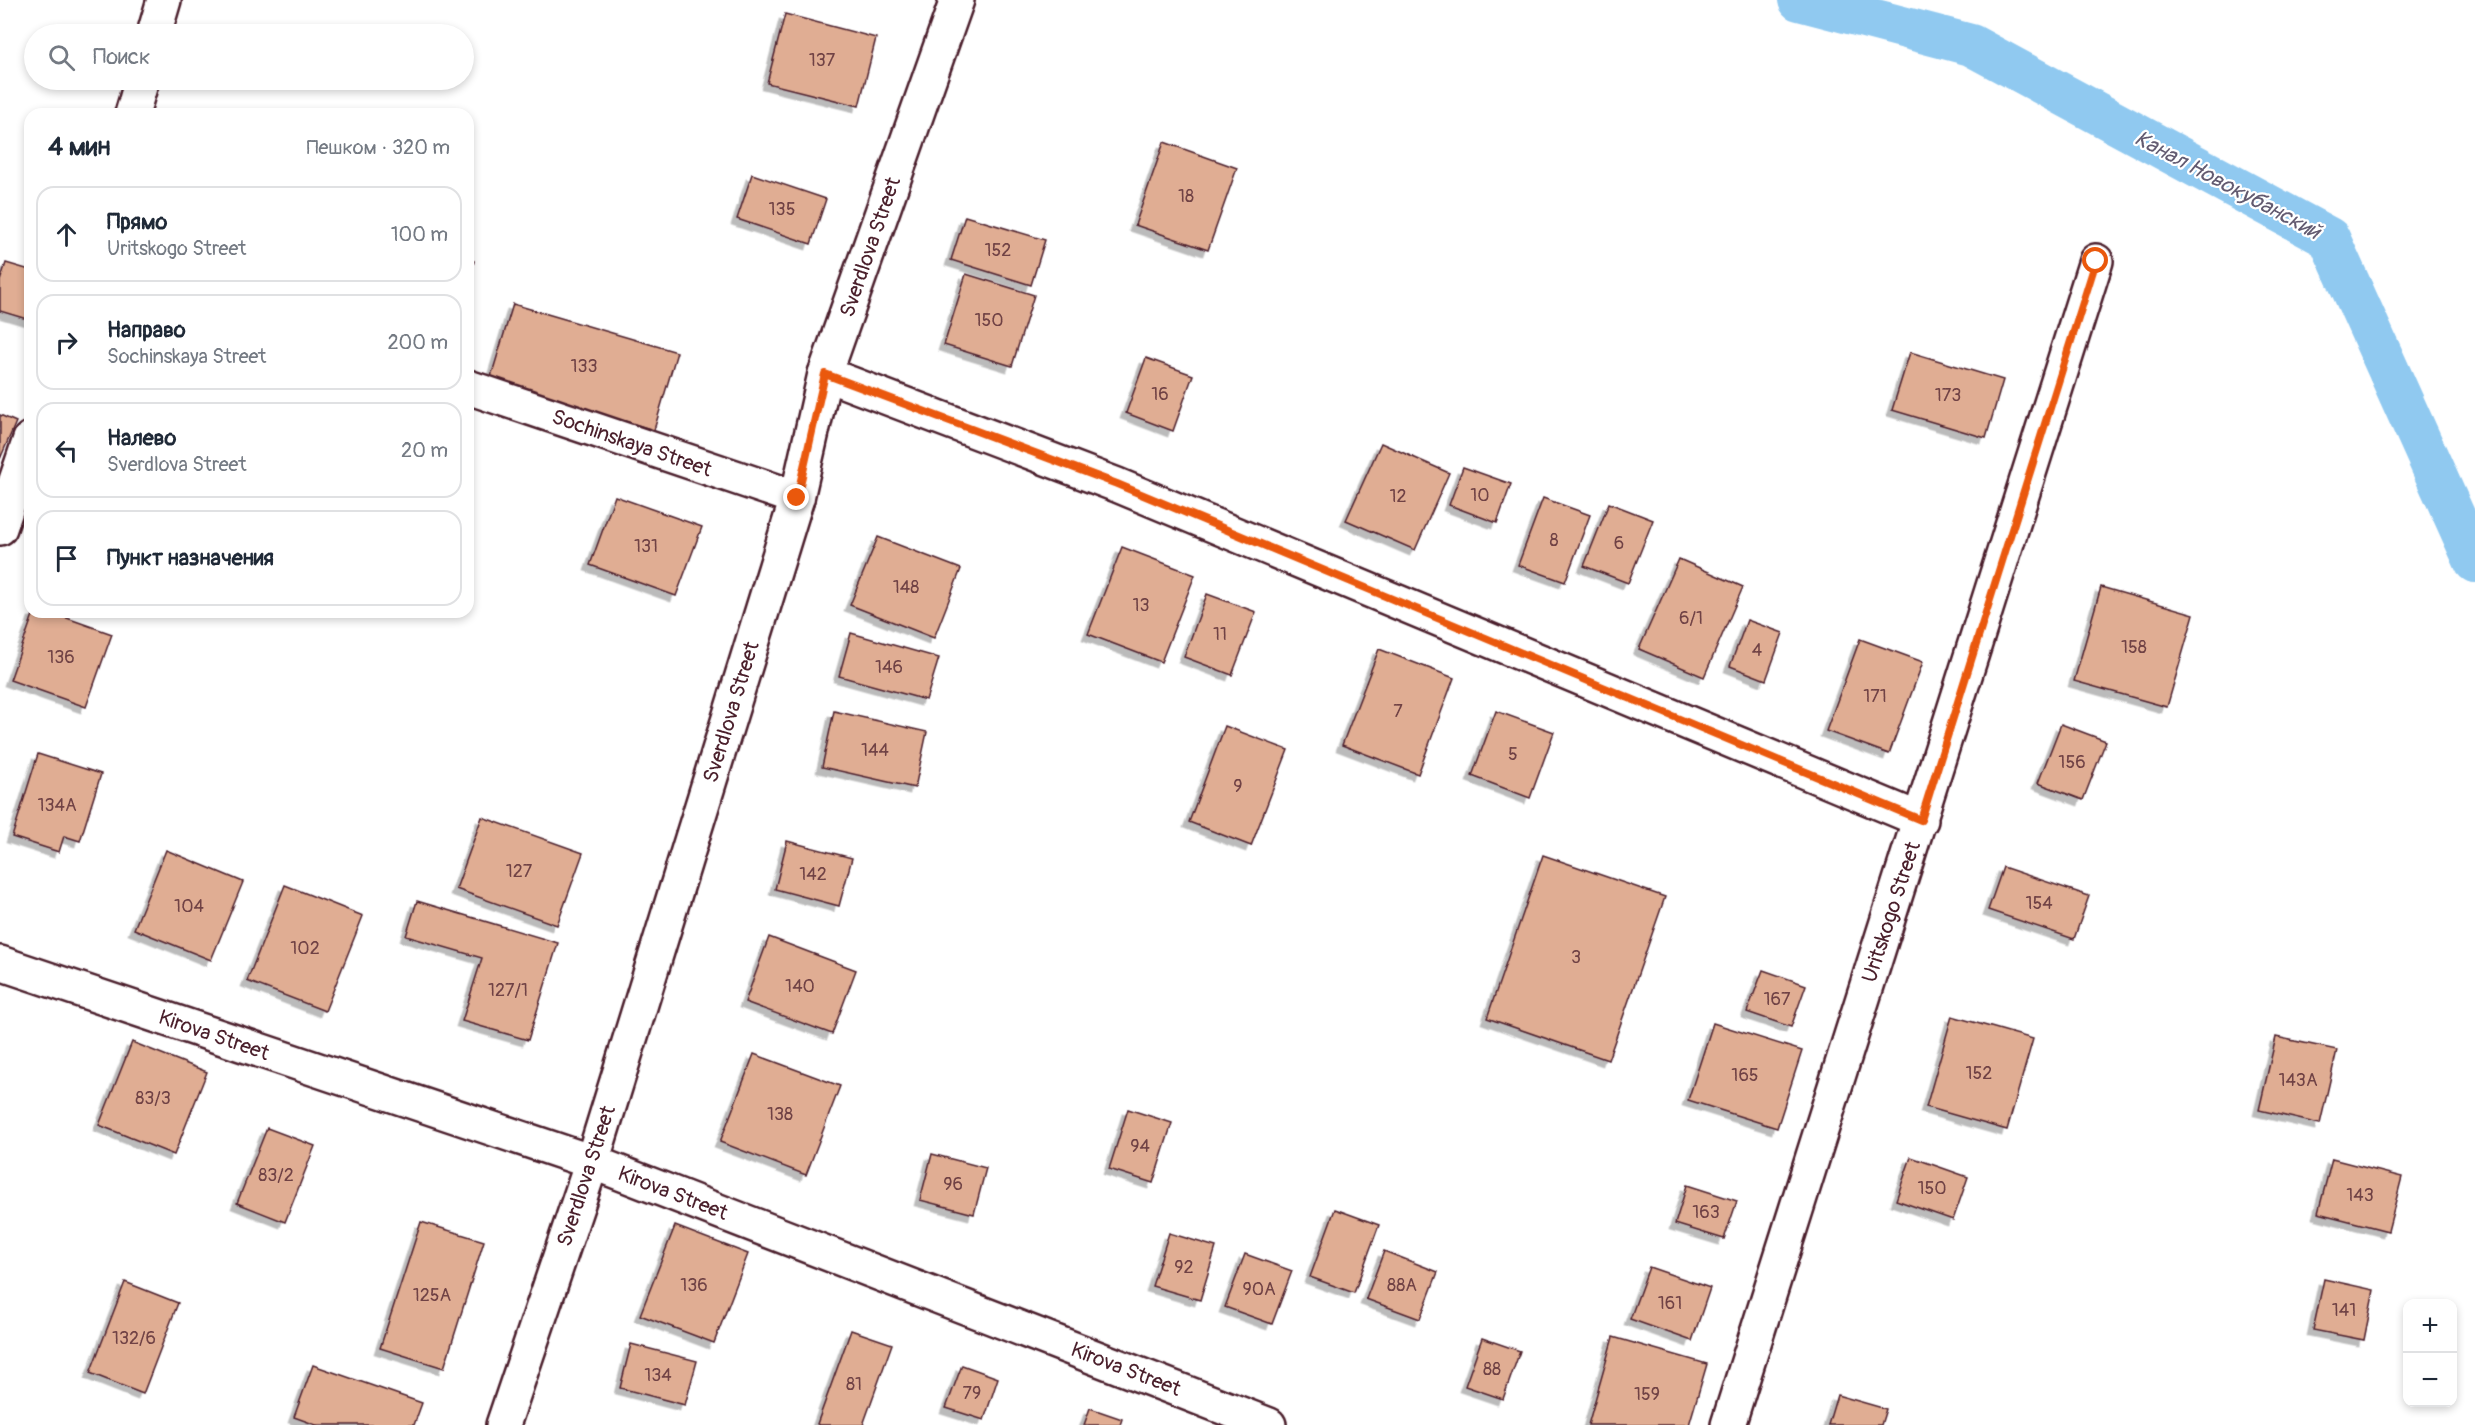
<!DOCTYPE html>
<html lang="ru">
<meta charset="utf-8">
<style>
:root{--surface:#fff;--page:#f2f2f3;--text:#1f2937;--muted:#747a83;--line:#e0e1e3}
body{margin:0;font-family:Pangolin,sans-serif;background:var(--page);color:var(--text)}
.controls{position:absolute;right:18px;bottom:18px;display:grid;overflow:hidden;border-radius:12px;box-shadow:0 3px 9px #0003}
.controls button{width:54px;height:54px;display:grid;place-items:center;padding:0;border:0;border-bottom:2px solid var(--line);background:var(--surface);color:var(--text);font:30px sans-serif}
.stop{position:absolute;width:18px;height:18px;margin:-14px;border:4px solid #ea580c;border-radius:50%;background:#fff}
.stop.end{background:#ea580c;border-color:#fff;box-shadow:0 2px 6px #0008}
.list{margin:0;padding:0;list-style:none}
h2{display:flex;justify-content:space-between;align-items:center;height:78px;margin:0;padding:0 24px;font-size:26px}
h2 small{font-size:20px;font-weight:400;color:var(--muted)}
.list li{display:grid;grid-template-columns:39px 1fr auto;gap:18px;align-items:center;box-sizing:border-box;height:96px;margin:0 12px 12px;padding:0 12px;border:2px solid var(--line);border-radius:18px}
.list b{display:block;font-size:22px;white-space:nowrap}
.list p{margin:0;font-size:20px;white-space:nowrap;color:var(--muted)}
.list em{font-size:20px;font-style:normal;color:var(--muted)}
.icon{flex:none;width:33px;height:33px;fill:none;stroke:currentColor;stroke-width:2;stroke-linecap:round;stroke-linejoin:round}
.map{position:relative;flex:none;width:2475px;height:1425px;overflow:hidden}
.search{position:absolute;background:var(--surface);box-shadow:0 3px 9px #0003;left:24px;top:24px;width:450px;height:66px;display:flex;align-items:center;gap:15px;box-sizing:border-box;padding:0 21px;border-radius:33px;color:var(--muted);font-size:22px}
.panel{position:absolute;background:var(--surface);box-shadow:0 3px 9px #0003;left:24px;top:108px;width:450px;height:510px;border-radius:18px}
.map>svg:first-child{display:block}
</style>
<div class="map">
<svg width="2475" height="1425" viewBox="0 0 2475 1425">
<defs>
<filter id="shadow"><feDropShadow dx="-5.5" dy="5.5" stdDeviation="0" flood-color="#0004"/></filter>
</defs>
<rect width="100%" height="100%" fill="#fff"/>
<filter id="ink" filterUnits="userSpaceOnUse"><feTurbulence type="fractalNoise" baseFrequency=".0167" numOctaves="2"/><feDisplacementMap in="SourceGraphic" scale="12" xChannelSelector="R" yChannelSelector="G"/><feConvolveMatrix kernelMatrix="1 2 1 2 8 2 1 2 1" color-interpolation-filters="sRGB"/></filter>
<g filter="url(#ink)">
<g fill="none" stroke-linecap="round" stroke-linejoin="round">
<path stroke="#90c9f0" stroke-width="42" d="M1799,0L1971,45L2329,238L2475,562"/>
</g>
<g fill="#e0ad93" stroke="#4a1f2b" stroke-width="1.5" filter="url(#shadow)">
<path d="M785,14L876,38L859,106L767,83Z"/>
<path d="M1164,142L1237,168L1208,250L1135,225Z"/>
<path d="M752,174L826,199L811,244L737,219Z"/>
<path d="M965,216L1045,240L1031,285L951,260Z"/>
<path d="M468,259L474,261L468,285Z"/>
<path d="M6,263L30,270V320L0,311V281Z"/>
<path d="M966,274L1034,295L1012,366L944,345Z"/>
<path d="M513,304L677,352L654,430L490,380Z"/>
<path d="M1910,352L2003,380L1986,438L1892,410Z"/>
<path d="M1146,358L1193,375L1173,431L1126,413Z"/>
<path d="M0,415L16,422L0,459Z"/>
<path d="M1381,443L1449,473L1415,550L1346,520Z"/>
<path d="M1463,467L1511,484L1497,523L1449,505Z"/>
<path d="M615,496L702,527L676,596L590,565Z"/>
<path d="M1543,498L1590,515L1565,582L1518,565Z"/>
<path d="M1609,503L1653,520L1628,583L1584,566Z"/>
<path d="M878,537L961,569L934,638L850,605Z"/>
<path d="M1122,547L1195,575L1161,662L1088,634Z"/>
<path d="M1679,559L1743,587L1704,677L1639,649Z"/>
<path d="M2101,587L2194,614L2167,707L2074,681Z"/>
<path d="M1207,594L1256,612L1232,675L1184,657Z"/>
<path d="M34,612H50L112,634L86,707L10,680Z"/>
<path d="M1747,620L1783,633L1766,680L1730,666Z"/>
<path d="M851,633L939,658L926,700L839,676Z"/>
<path d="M1860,639L1923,662L1889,754L1826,731Z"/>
<path d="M1379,649L1454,678L1418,774L1342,745Z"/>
<path d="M834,711L927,732L915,788L822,767Z"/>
<path d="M1496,711L1554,732L1530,798L1472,776Z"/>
<path d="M2061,724L2106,741L2083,800L2038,783Z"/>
<path d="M1225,726L1288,750L1251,846L1189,822Z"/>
<path d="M38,754L101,774L80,841L64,836L59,852L12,837Z"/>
<path d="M482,817L583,853L557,925L456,889Z"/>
<path d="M787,841L852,858L839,906L775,889Z"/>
<path d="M166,850L243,882L211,960L134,929Z"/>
<path d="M1543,855L1665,897L1608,1060L1487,1018Z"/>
<path d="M2003,867L2089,896L2074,939L1988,910Z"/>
<path d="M285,885L363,916L325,1011L247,981Z"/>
<path d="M417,901L558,943L528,1040L462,1021L482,958L406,936Z"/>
<path d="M769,937L856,970L832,1034L745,1002Z"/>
<path d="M1763,970L1806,985L1791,1027L1747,1012Z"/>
<path d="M1952,1016L2033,1039L2007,1130L1926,1107Z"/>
<path d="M1713,1023L1802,1051L1777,1128L1688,1100Z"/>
<path d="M2276,1037L2337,1050L2320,1124L2259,1110Z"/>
<path d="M132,1042L207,1072L174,1155L99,1125Z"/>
<path d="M754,1054L840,1086L806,1175L720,1142Z"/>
<path d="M1128,1109L1172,1123L1153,1183L1109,1169Z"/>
<path d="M267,1128L315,1146L285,1222L237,1203Z"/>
<path d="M932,1154L986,1168L974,1214L920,1200Z"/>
<path d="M1911,1157L1968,1177L1953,1220L1896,1200Z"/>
<path d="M2332,1159L2402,1177L2388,1231L2318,1213Z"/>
<path d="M1687,1185L1737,1201L1724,1239L1675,1224Z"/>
<path d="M1335,1209L1379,1225L1354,1293L1310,1277Z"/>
<path d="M421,1222L484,1241L444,1368L380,1348Z"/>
<path d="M675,1226L748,1254L714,1343L640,1315Z"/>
<path d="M1169,1233L1216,1247L1200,1300L1152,1286Z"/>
<path d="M1384,1251L1438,1272L1420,1319L1366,1299Z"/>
<path d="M1245,1254L1292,1271L1272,1324L1225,1307Z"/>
<path d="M1649,1267L1710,1288L1692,1341L1630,1319Z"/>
<path d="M2324,1279L2374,1290L2364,1340L2313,1330Z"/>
<path d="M125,1282L178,1303L143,1394L90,1373Z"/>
<path d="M851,1330L892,1344L863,1425H819L817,1424Z"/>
<path d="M1613,1337L1707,1364L1689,1425H1588Z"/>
<path d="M1482,1338L1520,1351L1503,1399L1465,1386Z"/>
<path d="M631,1344L697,1361L685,1405L620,1388Z"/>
<path d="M313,1365L422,1403L414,1425H316L294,1417Z"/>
<path d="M962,1365L998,1378L984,1420L946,1408Z"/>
<path d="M1837,1395L1886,1409L1881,1425H1828Z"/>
<path d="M1090,1408L1122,1419L1120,1425H1084Z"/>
</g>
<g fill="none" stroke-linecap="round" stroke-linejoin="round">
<g stroke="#4a1f2b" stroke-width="38">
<g id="street">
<path d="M154,34L164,0"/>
<path d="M132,114L142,80"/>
<path d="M825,374L1117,485L1921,820"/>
<path d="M468,387L797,498"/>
<path d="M0,528L30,439"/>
<path d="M0,963L592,1162L1269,1425"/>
<path d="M503,1425L592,1162L797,498L825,374L957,0"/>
<path d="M1728,1425L2096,261"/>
</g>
</g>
<use href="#street" stroke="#fff" stroke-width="33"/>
</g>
</g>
<g fill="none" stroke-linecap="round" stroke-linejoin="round" filter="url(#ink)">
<path stroke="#ea580c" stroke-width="8" d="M797,498L825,374L1117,484L1921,820L2096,261"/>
</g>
<g text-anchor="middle" stroke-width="4.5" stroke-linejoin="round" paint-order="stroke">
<g font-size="18" fill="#704245">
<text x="822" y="66">137</text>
<text x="1186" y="202">18</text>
<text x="782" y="215">135</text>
<text x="998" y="256">152</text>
<text x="989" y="326">150</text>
<text x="584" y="372">133</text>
<text x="1160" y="400">16</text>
<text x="1948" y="401">173</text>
<text x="1480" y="501">10</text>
<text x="1398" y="502">12</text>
<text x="1554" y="546">8</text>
<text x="1619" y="549">6</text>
<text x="646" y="552">131</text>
<text x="906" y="593">148</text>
<text x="1141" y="611">13</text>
<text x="1691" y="624">6/1</text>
<text x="1220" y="640">11</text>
<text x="2134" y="653">158</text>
<text x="1757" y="656">4</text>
<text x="61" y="663">136</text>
<text x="889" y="673">146</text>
<text x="1875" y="702">171</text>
<text x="1398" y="717">7</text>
<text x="875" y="756">144</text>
<text x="1513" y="760">5</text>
<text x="2072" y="768">156</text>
<text x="1238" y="792">9</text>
<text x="57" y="811">134А</text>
<text x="519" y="877">127</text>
<text x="813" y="880">142</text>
<text x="2039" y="909">154</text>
<text x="189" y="912">104</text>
<text x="305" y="954">102</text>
<text x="1576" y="963">3</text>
<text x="800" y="992">140</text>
<text x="508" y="996">127/1</text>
<text x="1777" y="1005">167</text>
<text x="1979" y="1079">152</text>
<text x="1745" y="1081">165</text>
<text x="2298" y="1086">143А</text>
<text x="153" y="1104">83/3</text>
<text x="780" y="1120">138</text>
<text x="1140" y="1152">94</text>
<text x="276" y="1181">83/2</text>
<text x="953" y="1190">96</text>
<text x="1932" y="1194">150</text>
<text x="2360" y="1201">143</text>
<text x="1706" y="1218">163</text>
<text x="1184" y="1273">92</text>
<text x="694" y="1291">136</text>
<text x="1402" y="1291">88А</text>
<text x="1259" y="1295">90А</text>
<text x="432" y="1301">125А</text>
<text x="1670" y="1309">161</text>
<text x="2344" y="1316">141</text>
<text x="134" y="1344">132/6</text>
<text x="1492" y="1375">88</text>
<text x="658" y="1381">134</text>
<text x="854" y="1390">81</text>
<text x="972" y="1399">79</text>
<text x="1647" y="1400">159</text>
</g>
<g font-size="21" fill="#4a1f2b" stroke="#fff">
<text transform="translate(870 247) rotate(-71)" y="7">Sverdlova Street</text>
<text transform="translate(632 443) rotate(19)" y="7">Sochinskaya Street</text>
<text transform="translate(731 712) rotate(-73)" y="7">Sverdlova Street</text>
<text transform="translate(1891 912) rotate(-72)" y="7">Uritskogo Street</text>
<text transform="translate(214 1035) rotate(19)" y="7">Kirova Street</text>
<text transform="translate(586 1176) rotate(-72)" y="7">Sverdlova Street</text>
<text transform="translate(673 1193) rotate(21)" y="7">Kirova Street</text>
<text transform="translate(1126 1369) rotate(21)" y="7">Kirova Street</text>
</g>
<g font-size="22" font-style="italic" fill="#625a70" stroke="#fff">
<text transform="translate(2228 184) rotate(28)" y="8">Канал Новокубанский</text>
</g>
</g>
</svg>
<div class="controls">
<button>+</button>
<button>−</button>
</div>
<div class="stop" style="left:2096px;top:261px"></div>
<div class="stop end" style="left:797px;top:498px"></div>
<div class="search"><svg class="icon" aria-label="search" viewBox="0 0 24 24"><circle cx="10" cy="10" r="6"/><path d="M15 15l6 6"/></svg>Поиск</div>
<section class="panel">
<h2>4 мин<small>Пешком · 320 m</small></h2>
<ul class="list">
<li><svg class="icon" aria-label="ahead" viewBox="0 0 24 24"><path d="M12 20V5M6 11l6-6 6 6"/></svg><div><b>Прямо</b><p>Uritskogo Street</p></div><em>100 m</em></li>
<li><svg class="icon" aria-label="right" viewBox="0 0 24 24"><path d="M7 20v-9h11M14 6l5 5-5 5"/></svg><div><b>Направо</b><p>Sochinskaya Street</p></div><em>200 m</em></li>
<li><svg class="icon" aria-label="left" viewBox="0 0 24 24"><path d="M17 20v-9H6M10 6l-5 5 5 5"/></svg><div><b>Налево</b><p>Sverdlova Street</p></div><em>20 m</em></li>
<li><svg class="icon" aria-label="arrive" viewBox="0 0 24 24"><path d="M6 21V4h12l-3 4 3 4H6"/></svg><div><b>Пункт назначения</b></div></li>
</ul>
</section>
</div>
